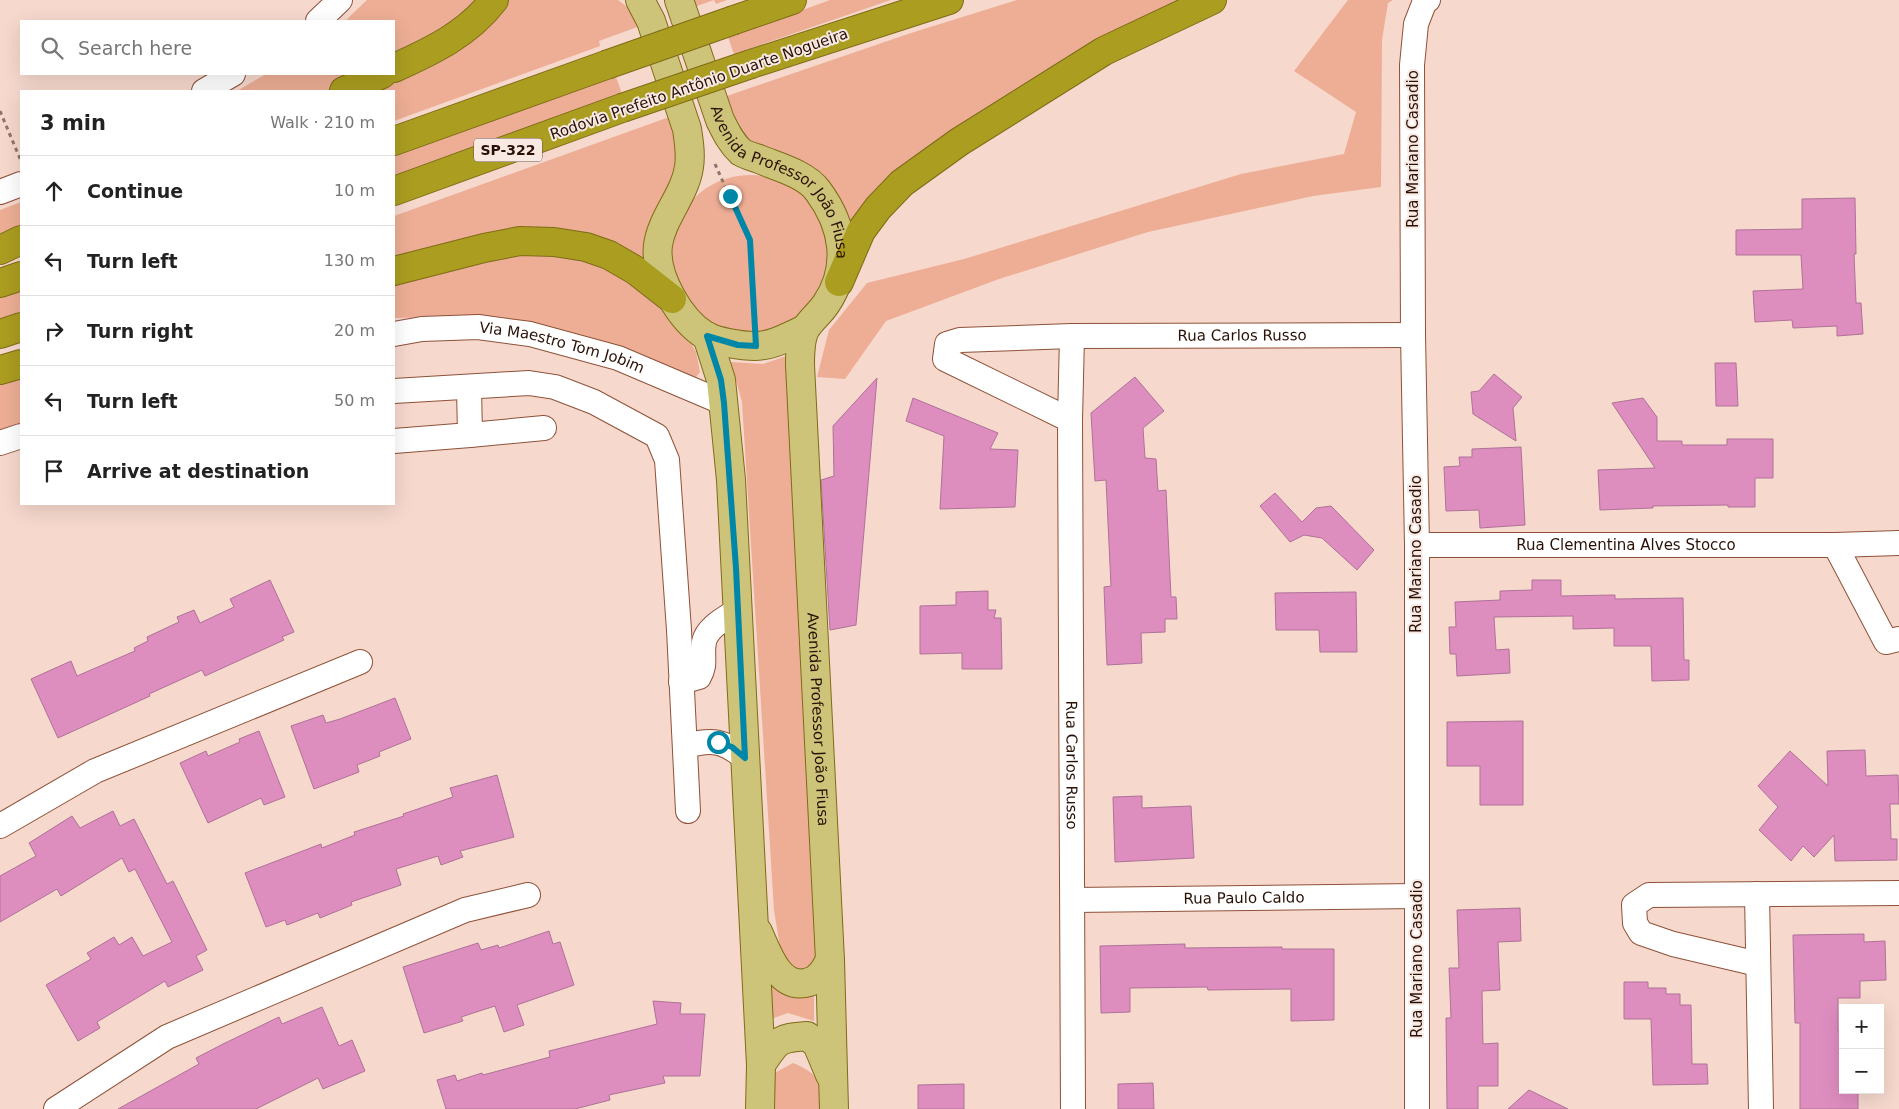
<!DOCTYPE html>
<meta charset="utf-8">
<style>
:root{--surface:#fff;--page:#f2f2f2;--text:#222;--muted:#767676;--line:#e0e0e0}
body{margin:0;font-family:"DejaVu Sans",sans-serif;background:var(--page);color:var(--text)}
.controls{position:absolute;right:15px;bottom:15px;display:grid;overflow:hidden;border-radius:0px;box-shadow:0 5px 20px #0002}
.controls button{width:45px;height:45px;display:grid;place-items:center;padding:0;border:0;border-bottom:1px solid var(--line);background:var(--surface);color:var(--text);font:25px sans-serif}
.stop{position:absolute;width:15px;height:15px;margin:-11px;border:4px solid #0087a8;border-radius:50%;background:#fff}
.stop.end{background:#0087a8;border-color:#fff;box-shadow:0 1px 5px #0008}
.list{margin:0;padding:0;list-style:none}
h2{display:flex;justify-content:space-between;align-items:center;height:65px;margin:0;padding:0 20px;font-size:21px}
h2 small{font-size:16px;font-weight:400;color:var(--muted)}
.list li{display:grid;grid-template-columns:32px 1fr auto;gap:15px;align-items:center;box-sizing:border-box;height:70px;padding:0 20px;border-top:1px solid var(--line)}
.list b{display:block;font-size:19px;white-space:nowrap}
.list em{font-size:16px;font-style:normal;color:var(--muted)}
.icon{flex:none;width:28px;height:28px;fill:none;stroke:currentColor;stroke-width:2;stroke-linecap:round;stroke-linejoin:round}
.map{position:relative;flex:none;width:1899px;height:1109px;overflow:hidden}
.search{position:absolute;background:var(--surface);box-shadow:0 5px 20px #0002;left:20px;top:20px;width:375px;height:55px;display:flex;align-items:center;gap:12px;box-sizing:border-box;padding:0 18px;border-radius:0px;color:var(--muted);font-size:19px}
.panel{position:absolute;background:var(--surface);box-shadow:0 5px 20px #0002;left:20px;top:90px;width:375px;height:415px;border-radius:0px}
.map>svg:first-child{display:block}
</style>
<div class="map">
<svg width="1899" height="1109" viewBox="0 0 1899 1109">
<rect width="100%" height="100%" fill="#f6d8cd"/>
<g fill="#edae95">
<path d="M367,0H480L471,13L394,60V21H345Z"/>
<path d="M504,0H618L630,9L640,26L599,41L600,46L394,121V91H369Z"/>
<path d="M688,0H727L716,4L714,0L689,9Z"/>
<path d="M830,0H891L734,54L728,37Z"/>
<path d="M1017,0H1187L849,224L769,151L748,139L724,97L911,33Z"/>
<path d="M1348,0H1393L1388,3L1382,40L1381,187L1313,196L1148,232L999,279L886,321L845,379L817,377L829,330L867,283L964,259L1241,174L1344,154L1356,112L1294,71Z"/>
<path d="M266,74H364L326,91H237Z"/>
<path d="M615,74L622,94L394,176V154Z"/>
<path d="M672,116L678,165L647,265L609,243L394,261V216Z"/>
<circle cx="750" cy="254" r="79"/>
<path d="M21,202V229L0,239V210Z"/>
<path d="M526,253L568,256L603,265L636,283L686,334L696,352L700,372L693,381L453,317L394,318V284L491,257Z"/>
<path d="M21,288V311L0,319V295Z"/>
<path d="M789,355L820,958L802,973L782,960L774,910L742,402L731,362L763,364Z"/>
<path d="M21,377V424L0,431V382Z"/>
<path d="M771,984L792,998L814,993V1021L788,1013L771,1019Z"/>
<path d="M793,1063C817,1073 824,1082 823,1109H769V1076Z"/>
</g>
<g fill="#de8dbf" stroke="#af7297">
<path d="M1855,198L1856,254H1854L1856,303H1861L1863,334L1837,336V326L1793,328L1792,320L1755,322L1753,291L1803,289L1801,255H1736V230L1802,229V199Z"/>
<path d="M1715,363H1736L1738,406H1716Z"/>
<path d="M1494,374L1522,397L1513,408L1516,441L1473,414L1471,392L1479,391Z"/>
<path d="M1135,377L1164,411L1143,428L1145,458L1156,459L1158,491L1166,490L1171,597H1176L1177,619H1165V632L1141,633L1142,663L1107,665L1104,587L1111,586L1106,480L1095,481L1091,413Z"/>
<path d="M877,378L856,625L830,630L821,480L834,476L833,426Z"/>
<path d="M913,398L998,433L990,449L1018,450L1015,507L940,509L944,436L906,421Z"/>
<path d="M1643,398L1657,417V441H1682V445H1727V439H1773V478H1755V507H1728V505L1653,506V508L1600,510L1598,470L1655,468L1612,403Z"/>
<path d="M1521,447L1525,525L1480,528L1479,510L1446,511L1444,467L1460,466L1459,457H1472V449Z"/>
<path d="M1275,493L1302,522L1316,508L1331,506L1374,550L1357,570L1322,538L1304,535L1290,542L1260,506Z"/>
<path d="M270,580L294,632L282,637L284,640L205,676L202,670L149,694L150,696L58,738L31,679L71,661L77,676L135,651L134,648L148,641L147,637L179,622L177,617L194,610L200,623L234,607L230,599Z"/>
<path d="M1532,580H1561V596L1615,595V599L1683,598L1684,660H1689V680L1652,681L1651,646H1614V628L1573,629V616L1494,617L1496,650L1509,649L1510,673L1457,676L1456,654H1450L1449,627H1456L1455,602L1500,600V591L1532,590Z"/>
<path d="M988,591V610H996L994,618H1001L1002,669H962V653L920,654V606L956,605V592Z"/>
<path d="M1356,592L1357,652H1320L1319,630H1276L1275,593Z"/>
<path d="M395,698L411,739L379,752L380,756L357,765L359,772L314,789L291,726L323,715L326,723L340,719Z"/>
<path d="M1523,721V805H1480V766H1447V722Z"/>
<path d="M259,731L285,797L264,805L261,798L208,823L180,763L206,751L208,756L240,742L239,739Z"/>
<path d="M1865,750L1866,776L1898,775L1899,804H1890L1891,839H1897V860L1835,861L1834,835L1814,857L1803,846L1791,861L1759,830L1778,807L1758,786L1790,751L1828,786L1827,751Z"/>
<path d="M497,775L514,837L460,851L463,857L441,865L438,856L396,869L401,885L351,902L352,905L320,918L318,913L287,925L285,920L266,927L245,873L321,844L322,848L355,835L354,832L404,816L403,814L453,797L450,788Z"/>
<path d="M1142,796V808L1191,806L1194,858L1115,862L1113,797Z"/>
<path d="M113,811L120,826L134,819L167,884L173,881L207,950L196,956L203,970L168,987L165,981L97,1022L100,1028L78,1041L46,985L91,959L87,953L114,937L119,945L132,937L143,956L172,942L135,869L129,872L122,858L61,896L57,889L0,922V876L36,856L29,843L72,816L80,828Z"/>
<path d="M1520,908L1521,941L1498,942L1500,990L1482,991L1483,1044L1498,1043V1086H1478V1109H1447L1446,1018H1451L1449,968H1459L1457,910Z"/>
<path d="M549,931L553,944L560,942L574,985L517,1005L524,1025L504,1032L495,1006L461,1017L463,1021L424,1033L403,967L478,943L481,950L498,945L499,948Z"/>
<path d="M1864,934V942L1885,941L1886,980L1860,981V998H1838V1031H1843V1090H1858V1109H1800V1023H1795L1793,935Z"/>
<path d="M1185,944V948L1282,947V949H1334V1020L1291,1021V989L1208,990L1207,987L1130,988V1012L1101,1013L1100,946Z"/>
<path d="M1624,982H1648V988H1666V994H1680V1005H1691L1692,1064H1707L1708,1084L1653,1085L1651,1019H1624Z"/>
<path d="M653,1001L681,1003L680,1014H705L700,1076H663L665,1083L609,1095L610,1100L575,1109H446L437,1080L455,1075L457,1081L482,1073L483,1075L550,1057L549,1051L657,1024Z"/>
<path d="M322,1007L339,1046L352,1040L365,1071L323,1089L318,1078L256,1109H118L199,1064L196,1058L223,1044L279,1017L282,1024Z"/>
<path d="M1153,1083L1154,1109H1118V1084Z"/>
<path d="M964,1084V1109H918V1085Z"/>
<path d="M1529,1090L1568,1109H1508Z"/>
</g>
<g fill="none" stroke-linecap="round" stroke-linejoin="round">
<g stroke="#8f5138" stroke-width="26">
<g id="minor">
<path d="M318,21L340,0"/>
<path d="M204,91L233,74"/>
<path d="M0,192L21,184"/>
<path id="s1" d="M394,334L422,329L478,327L530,334L618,358L724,403"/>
<path id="s2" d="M1072,336L1070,420L1073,1109"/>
<path d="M394,391L529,383L555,387L594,402L657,436L667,460L679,630L688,811"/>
<path id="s3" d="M1070,420L945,359L947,344L960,340L1072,336L1413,335"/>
<path d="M470,435L544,428"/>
<path d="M394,441L470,435L469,387"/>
<path d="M0,443L21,436"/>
<path id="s4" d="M1417,545H1835L1899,543"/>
<path d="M1835,545L1886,642L1899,639"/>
<path d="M681,682L699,677C707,663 701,656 704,642C707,627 726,618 738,610"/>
<path d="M685,746C712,739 723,740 745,758"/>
<path d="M0,826L95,771L360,662"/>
<path d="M1757,894L1761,1109"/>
<path id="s5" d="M1073,900L1416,896"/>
<path d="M1758,964L1673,944L1641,933L1635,923L1634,905L1649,895L1899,893"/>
<path d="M56,1109L167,1037L465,910L528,895"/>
<path d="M1417,1109V545L1413,335L1412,65L1416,24L1425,1L1428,0"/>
</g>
</g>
<g stroke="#7e6c17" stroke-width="30">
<g id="major">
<path d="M640,0L651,21L687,129C689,142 691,155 689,167C685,195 662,217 658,245C654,276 680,320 706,336C717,342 742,346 755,346C773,346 789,336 805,329"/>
<path id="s6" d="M679,0L720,120C726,132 731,143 741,152C746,155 753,157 759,159C778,167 806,174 818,191C844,226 851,267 826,304C820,313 812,319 806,328C800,338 800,354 800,365L830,960L834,1109"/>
<path d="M707,336L721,380L731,480L761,1065L760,1109"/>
<path d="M758,932C767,951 778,988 805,983C810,982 816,980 819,976C824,972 827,965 830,960"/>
<path d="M761,1065C777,1041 777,1038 807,1036L817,1044L830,1075"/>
</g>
</g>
<g stroke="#7e6c17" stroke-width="30">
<g id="highway">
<path d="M734,20L792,0"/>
<path d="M751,64L949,0"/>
<path d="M394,68C432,51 468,34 494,0"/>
<path d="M344,91L382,74"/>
<path d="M394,141L606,65"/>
<path d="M394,191L622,108"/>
<path d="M0,250L21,240"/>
<path d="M394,271L484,248L520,241L554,242L586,247L609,255L635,270L672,299"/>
<path d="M839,282L861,231L878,208L902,183L959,142L1104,51L1212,0"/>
<path d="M0,283L21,276"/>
<path d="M0,334L21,327"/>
<path d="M0,370L21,364"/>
</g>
</g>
<g stroke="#90746a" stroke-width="3" stroke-dasharray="4 4" stroke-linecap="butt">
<path d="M0,111L21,161"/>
<path d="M715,164L749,240L755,323"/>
</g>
<use href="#minor" stroke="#fff" stroke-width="24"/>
<use href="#major" stroke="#cdc479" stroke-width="28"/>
<use href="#highway" stroke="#ab9d20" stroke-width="28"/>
<g stroke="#7e6c17" stroke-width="30" stroke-linecap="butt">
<g id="highway-bridge">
<path d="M606,65L734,20"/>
<path d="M622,108L751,64"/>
</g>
</g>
<use href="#highway-bridge" stroke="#ab9d20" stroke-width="28"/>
</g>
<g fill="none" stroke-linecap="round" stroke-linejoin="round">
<path stroke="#0087a8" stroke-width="6" d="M718,742L732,747L745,758L736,568L724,403L721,380L707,336L738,345L756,346L750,240L730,196"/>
</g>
<g text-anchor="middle" stroke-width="4" stroke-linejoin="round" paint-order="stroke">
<rect fill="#f8e9e3" stroke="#685249" stroke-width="1" x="474" y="138.5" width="68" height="23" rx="4"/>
<g font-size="14" font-weight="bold" fill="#2a1107">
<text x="508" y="155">SP-322</text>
</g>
<g font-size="15" fill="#2a1107" stroke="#f8e9e3">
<text transform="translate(699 84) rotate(-19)" y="5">Rodovia Prefeito Antônio Duarte Nogueira</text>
<text transform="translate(1413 149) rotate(-90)" y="5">Rua Mariano Casadio</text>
<text dy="5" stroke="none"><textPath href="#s6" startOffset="219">Avenida Professor João Fiusa</textPath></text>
<text dy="5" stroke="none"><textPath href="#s3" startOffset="450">Rua Carlos Russo</textPath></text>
<text dy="5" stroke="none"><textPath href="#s1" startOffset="171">Via Maestro Tom Jobim</textPath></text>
<text dy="5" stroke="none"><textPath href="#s4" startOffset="209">Rua Clementina Alves Stocco</textPath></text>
<text transform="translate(1416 554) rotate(-90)" y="5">Rua Mariano Casadio</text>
<text dy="5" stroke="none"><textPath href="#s6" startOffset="798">Avenida Professor João Fiusa</textPath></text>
<text dy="5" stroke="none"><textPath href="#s2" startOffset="429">Rua Carlos Russo</textPath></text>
<text dy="5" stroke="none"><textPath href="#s5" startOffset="171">Rua Paulo Caldo</textPath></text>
<text transform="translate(1417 959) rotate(-90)" y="5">Rua Mariano Casadio</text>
</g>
</g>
</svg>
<div class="controls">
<button>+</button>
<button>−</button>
</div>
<div class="stop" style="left:718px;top:742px"></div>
<div class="stop end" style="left:730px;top:196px"></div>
<div class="search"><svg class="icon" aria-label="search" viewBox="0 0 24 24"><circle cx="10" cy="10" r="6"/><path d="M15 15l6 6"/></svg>Search here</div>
<section class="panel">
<h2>3 min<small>Walk · 210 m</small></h2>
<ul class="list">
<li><svg class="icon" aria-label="ahead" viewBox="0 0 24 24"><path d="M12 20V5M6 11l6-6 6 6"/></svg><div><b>Continue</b></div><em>10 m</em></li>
<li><svg class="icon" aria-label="left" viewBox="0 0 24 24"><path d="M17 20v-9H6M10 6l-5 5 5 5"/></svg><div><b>Turn left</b></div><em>130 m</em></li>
<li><svg class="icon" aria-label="right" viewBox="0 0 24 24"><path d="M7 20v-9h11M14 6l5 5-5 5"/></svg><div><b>Turn right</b></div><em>20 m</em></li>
<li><svg class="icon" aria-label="left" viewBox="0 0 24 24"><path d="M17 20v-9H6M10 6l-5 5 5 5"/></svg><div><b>Turn left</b></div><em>50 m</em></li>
<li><svg class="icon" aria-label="arrive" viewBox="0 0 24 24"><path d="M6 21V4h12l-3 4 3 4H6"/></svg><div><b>Arrive at destination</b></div></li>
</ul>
</section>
</div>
